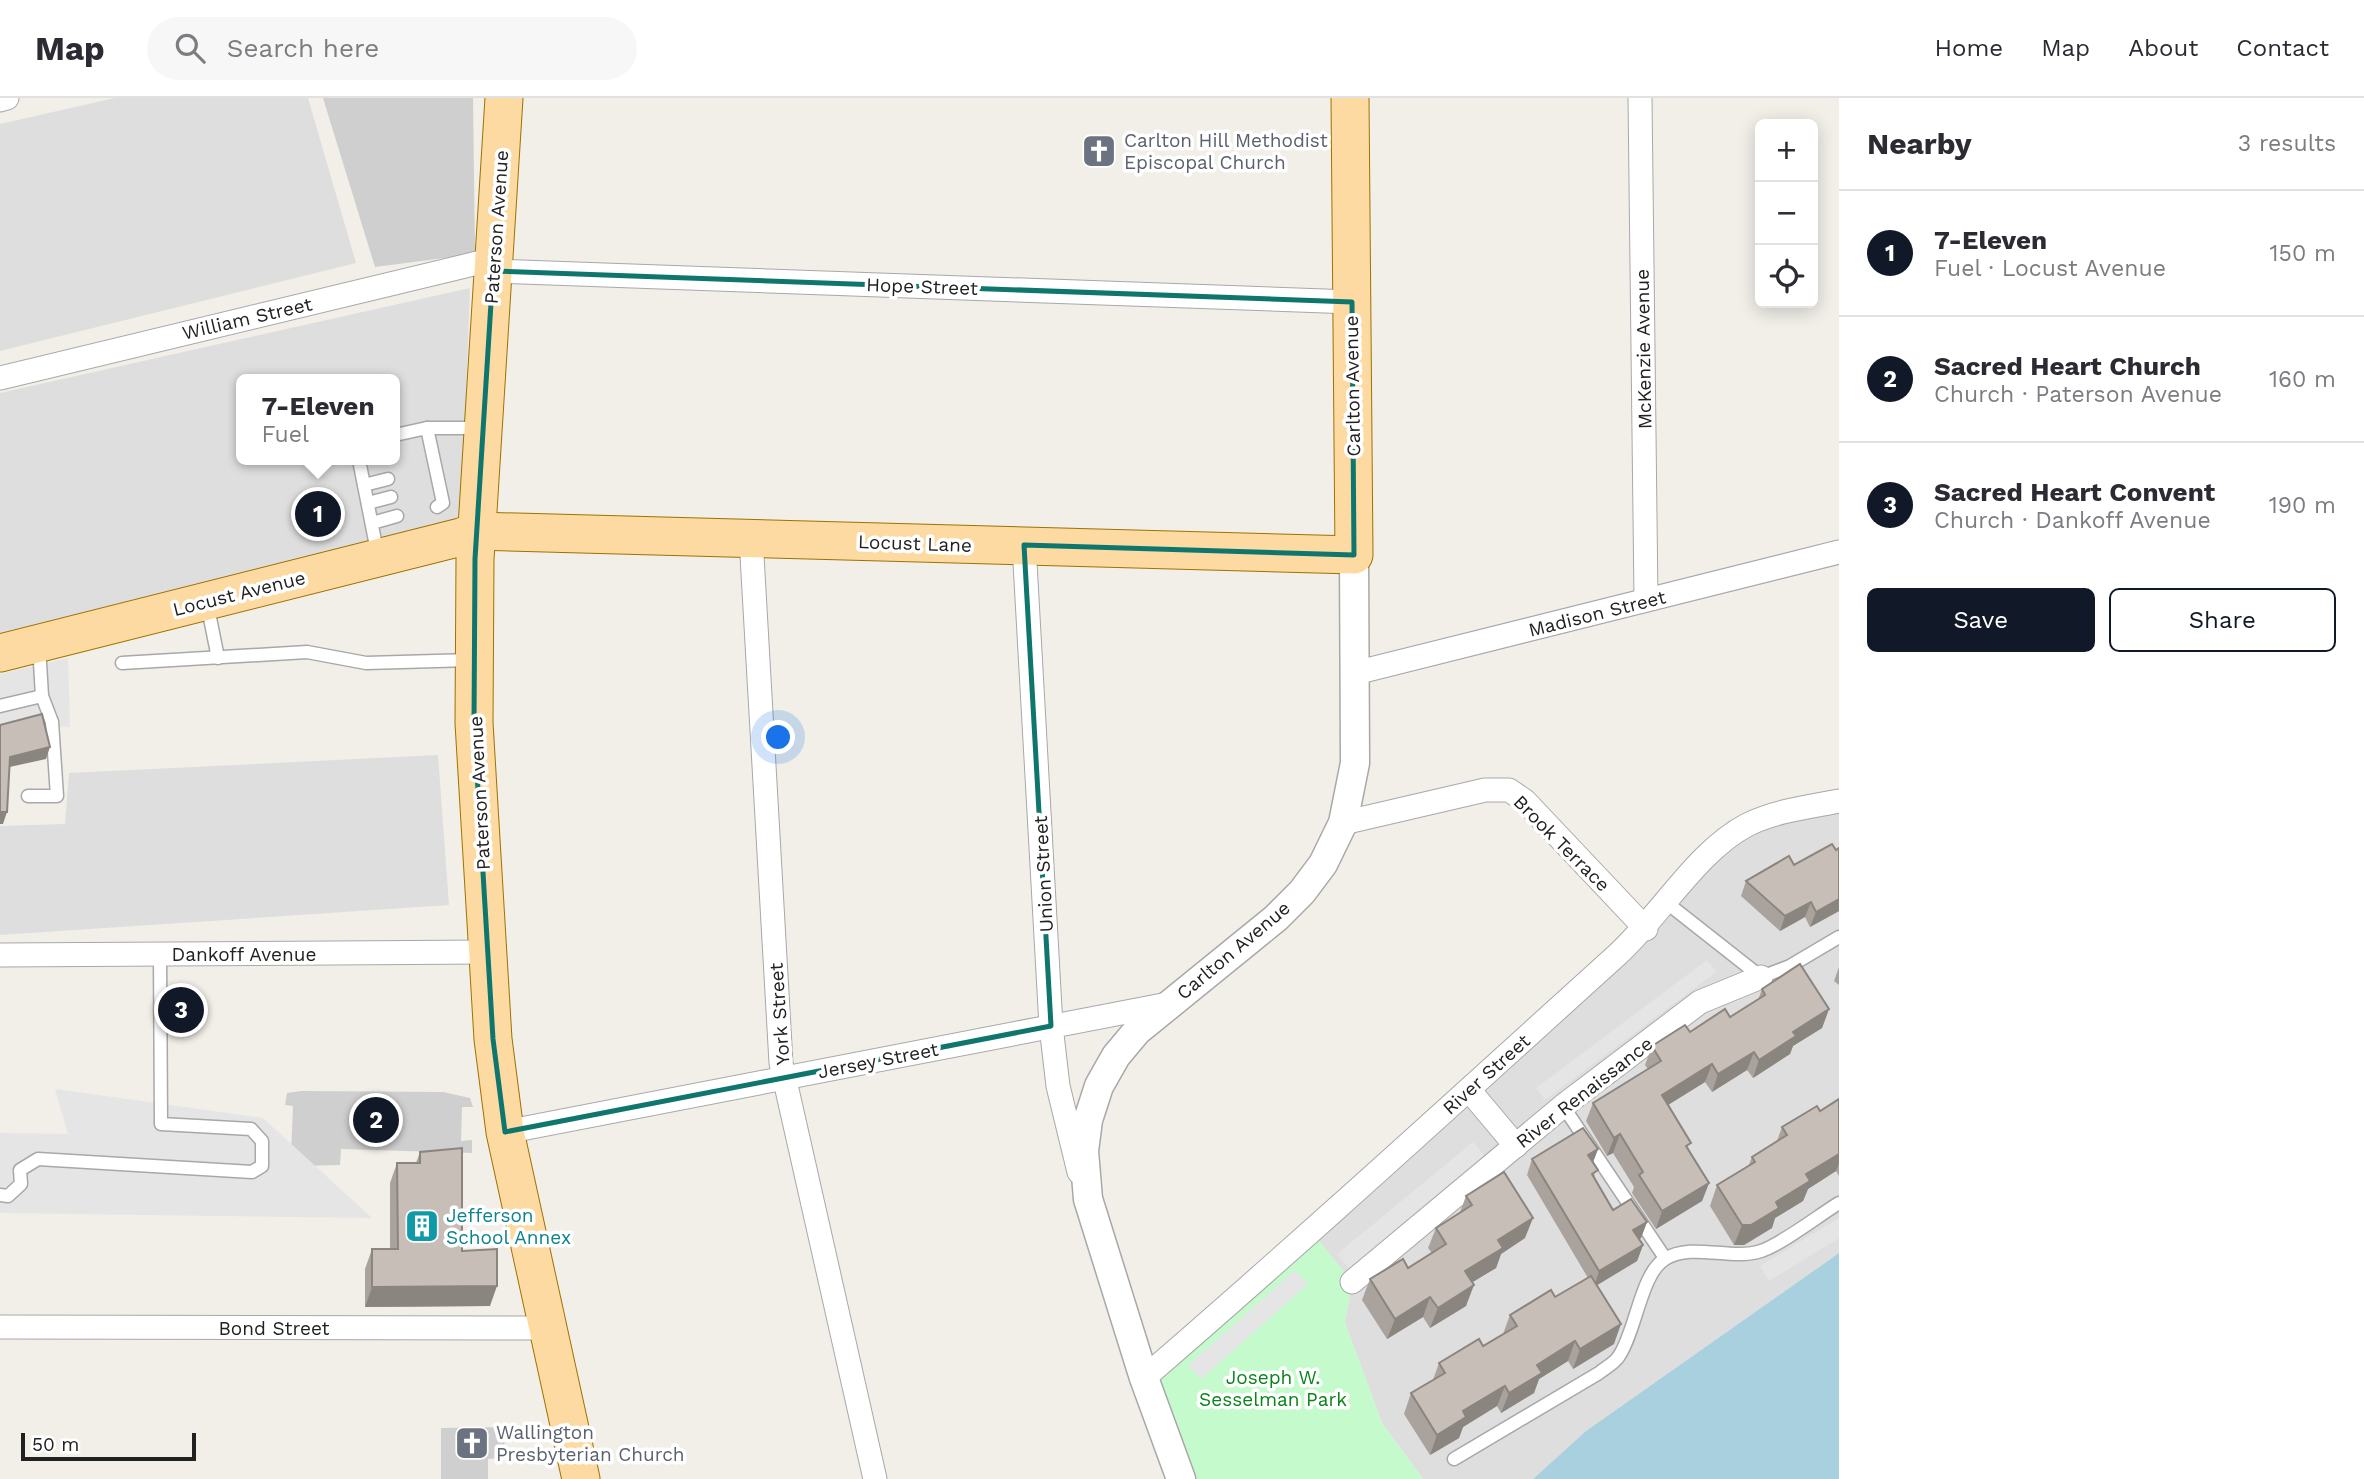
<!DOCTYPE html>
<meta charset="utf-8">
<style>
:root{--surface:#fff;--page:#f7f7f7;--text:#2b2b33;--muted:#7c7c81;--line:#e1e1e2;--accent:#111827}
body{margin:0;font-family:"Work Sans",sans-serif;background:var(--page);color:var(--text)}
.controls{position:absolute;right:21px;top:21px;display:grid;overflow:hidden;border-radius:10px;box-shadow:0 4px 18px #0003}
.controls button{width:63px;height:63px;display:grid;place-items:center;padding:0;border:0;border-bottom:2px solid var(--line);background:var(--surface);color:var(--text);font:35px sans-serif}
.scale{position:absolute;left:21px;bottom:18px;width:175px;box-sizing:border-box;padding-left:7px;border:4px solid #212121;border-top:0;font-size:19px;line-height:24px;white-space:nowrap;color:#212121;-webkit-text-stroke:5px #fff;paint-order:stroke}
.you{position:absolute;left:779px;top:640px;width:24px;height:24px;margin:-18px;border:5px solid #fff;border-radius:50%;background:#1a73e8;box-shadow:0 0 0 10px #1a73e833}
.badge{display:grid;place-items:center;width:46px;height:46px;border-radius:50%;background:var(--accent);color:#fff;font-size:23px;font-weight:700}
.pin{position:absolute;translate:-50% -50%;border:4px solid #fff;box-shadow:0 2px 7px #0006}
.popup{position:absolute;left:236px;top:276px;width:164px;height:91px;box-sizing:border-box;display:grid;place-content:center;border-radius:10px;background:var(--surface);filter:drop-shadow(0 2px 5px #0005);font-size:23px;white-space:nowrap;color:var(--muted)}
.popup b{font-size:26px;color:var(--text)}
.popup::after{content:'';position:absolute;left:50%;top:100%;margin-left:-14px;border:14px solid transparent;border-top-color:var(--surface)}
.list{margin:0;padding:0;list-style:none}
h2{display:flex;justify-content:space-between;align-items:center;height:91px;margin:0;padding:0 28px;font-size:30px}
h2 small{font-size:23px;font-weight:400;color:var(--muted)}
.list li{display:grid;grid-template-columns:46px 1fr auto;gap:21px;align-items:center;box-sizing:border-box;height:126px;padding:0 28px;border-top:2px solid var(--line)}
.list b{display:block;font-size:26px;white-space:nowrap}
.list p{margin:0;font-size:23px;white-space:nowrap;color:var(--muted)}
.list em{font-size:23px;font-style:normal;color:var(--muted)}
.actions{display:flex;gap:14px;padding:21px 28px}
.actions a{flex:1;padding:16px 0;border:2px solid var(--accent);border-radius:10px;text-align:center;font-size:24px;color:var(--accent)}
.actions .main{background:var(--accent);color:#fff}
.icon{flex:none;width:38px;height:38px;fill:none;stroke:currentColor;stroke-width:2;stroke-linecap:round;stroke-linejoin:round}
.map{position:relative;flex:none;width:1839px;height:1381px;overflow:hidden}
header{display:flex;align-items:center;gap:42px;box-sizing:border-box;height:98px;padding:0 35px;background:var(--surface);border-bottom:2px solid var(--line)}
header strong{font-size:33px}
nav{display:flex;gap:38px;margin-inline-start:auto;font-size:24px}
.search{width:490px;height:63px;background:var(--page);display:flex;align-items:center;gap:18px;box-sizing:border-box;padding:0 24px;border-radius:38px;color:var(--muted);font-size:26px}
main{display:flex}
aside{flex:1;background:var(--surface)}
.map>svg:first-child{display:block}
</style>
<header>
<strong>Map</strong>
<div class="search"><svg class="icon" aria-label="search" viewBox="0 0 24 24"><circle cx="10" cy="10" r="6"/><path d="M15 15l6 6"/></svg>Search here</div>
<nav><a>Home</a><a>Map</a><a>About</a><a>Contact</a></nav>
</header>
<main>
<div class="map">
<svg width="1839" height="1381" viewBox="0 0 1839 1381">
<rect width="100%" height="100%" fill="#f1efe8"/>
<g fill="#dfdede" fill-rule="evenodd">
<path d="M115,0H308L356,165L0,253V26Z"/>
<path d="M470,190L461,439L0,537V295ZM241,281H395V362H241Z"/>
<path d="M438,657L449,807L0,837V728L65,726L69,675Z"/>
<path d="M1839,703V1155L1586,1333L1533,1381H1423L1382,1325L1345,1225L1352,1184L1312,1134L1707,756L1784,713Z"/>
</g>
<g fill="#cfcfcf">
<path d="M323,0H473L475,156L375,169Z"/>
<path d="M301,993L443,994L470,1000L473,1009H462L461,1043L472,1042V1055L341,1051L340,1067L302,1068L291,1056L293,1008L285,1007L287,995Z"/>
<path d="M505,1329L504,1360L488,1361V1381H441V1330Z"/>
</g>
<path fill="#c5facd" d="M1312,1134L1352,1184L1345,1225L1382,1325L1423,1381H1181L1144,1280Z"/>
<g fill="#e5e5e5">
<path d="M68,560L70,629L38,628L0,638V576Z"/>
<path d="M1707,862L1716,874L1545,1002L1536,990Z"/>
<path d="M55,991L263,1020L372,1120L0,1115V1035L68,1036Z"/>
<path d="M1473,1044L1487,1061L1351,1173L1337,1156Z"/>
<path d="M1839,1120V1140L1769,1183L1760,1168Z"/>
<path d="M1295,1172L1308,1186L1201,1281L1188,1267Z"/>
</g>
<path fill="#a8d0df" d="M1839,1155V1381H1533L1586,1333Z"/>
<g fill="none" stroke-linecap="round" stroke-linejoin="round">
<g stroke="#a8a8a8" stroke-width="15">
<g id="service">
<path d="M427,330H479"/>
<path d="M395,337L427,330L443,405L437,409"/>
<path d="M359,362L378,458"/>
<path d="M364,387L388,381"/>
<path d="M368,405L391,399"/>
<path d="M372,425L397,418"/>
<path d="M207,505L218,560"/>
<path d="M122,565L307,554L366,565L471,562"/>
<path d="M0,608L42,598"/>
<path d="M28,698H57L52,624L42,598L39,548"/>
<path d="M1667,805L1761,879L1790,868L1839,839"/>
<path d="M1563,1008L1665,1160"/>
<path d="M0,1097L8,1098L21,1086L20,1072L38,1061L252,1074L262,1068V1043L251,1031L161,1026L160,856"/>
<path d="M1454,1361L1599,1275C1605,1270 1615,1265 1619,1258C1636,1233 1641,1175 1665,1161C1692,1144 1731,1163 1761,1153C1782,1146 1818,1118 1839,1105"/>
</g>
</g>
<g stroke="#a8a8a8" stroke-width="25">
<g id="minor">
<path d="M1640,0L1646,502"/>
<path d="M0,2L7,0"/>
<path d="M493,173L1352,204"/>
<path d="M0,280L494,161"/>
<path d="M751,440L781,965L875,1381"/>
<path d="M1024,447L1051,928L1058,988L1079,1074"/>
<path d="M1355,575L1839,454"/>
<path d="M1343,725L1485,692H1509L1525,703L1646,831"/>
<path d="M0,857L487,854"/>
<path d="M1469,992L1516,1048"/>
<path d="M505,1034L1168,906"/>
<path d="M1352,1184L1563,1008L1700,904L1761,879"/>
<path d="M0,1229L548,1230"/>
<path d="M1144,1280C1304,1142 1460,999 1617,857C1660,818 1697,753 1747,727C1775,713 1808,709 1839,703"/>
</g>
</g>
<g stroke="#a8a8a8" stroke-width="31">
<path id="tertiary" d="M1181,1381L1144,1280L1088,1101L1084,1053L1088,1022L1099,988L1116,958L1137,933L1276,820L1302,794L1323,766L1343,725L1355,665L1354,457"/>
</g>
<g stroke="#9e7200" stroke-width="39">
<g id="primary">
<path d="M504,0L475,461L474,625L493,941L505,1034L581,1381"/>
<path d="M0,555L461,439L476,433L1354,457L1350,0"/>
</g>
</g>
<use href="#service" stroke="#fff" stroke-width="12"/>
<use href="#minor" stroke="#fff" stroke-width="23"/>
<use href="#tertiary" stroke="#fff" stroke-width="28"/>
<use href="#primary" stroke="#fddaa1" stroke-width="37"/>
</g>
<g fill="#aaa39d">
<path d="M1839,750V813L1810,829L1805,819L1780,833L1741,798L1746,783Z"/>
<path d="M1839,869V887L1834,883Z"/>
<path d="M1762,891L1829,911L1822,930L1793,948L1790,956L1753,980L1747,972L1712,994L1705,984L1668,1007L1689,1051L1709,1085L1702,1103L1656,1131L1632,1095L1634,1089L1613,1055L1607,1058L1586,1023L1593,1005L1648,971L1645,967L1652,948L1730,919L1758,902Z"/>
<path d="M1839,1001V1078L1836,1073L1808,1091L1803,1103L1775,1120L1772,1130L1744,1147H1734L1710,1108L1717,1087L1748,1069L1752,1059L1777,1043L1782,1029L1820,1013Z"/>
<path d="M1598,1051L1593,1064L1595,1081L1613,1112L1647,1124L1641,1140L1639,1141L1643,1147L1637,1163L1597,1187L1614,1246L1573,1271L1568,1263L1539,1281L1534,1295L1501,1315L1497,1308L1463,1329L1459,1340L1430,1357L1404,1316L1411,1295L1433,1282L1439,1265L1483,1248L1503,1236L1510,1217L1555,1199L1588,1180L1527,1077L1532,1061Z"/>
<path d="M420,1054L462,1153L490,1208L365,1209V1171L372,1151H390V1085L397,1065H416Z"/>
<path d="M1466,1098L1525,1140L1501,1156L1496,1170L1472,1184L1466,1208L1430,1230L1423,1219L1387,1241L1362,1202L1370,1181L1408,1170L1432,1155L1428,1150L1436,1130L1460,1114Z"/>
</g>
<g fill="#8b8580">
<path d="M50,649L46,661L5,670L10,659Z"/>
<path d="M0,714H7L3,726H0Z"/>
<path d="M1839,801V813L1810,829L1816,814Z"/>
<path d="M1811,804L1805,819L1780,833L1785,818Z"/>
<path d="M1829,911L1822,930L1793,948L1790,956L1753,980L1759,962L1793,934Z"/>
<path d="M1754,954L1747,972L1712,994L1718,976Z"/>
<path d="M1712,966L1705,984L1655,1015L1662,997Z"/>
<path d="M1620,1036L1613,1055L1607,1058L1614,1040Z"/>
<path d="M1598,1051L1592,1067L1588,1057Z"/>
<path d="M1839,1056V1066L1836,1073L1808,1091L1803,1103L1775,1120L1772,1130L1744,1147H1734L1742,1127L1776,1104L1806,1076Z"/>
<path d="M1709,1085L1702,1103L1656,1131L1662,1113Z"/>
<path d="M1533,1120L1525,1140L1501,1156L1496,1170L1458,1193L1465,1173L1498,1142Z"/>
<path d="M1647,1124L1641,1140L1628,1148L1633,1132Z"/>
<path d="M1643,1147L1637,1163L1594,1189L1599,1173Z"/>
<path d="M1474,1187L1466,1208L1430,1230L1438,1210Z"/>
<path d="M497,1188L490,1208L365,1209L372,1189Z"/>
<path d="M1430,1199L1423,1219L1387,1241L1395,1221Z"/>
<path d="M1621,1226L1614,1246L1573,1271L1580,1251Z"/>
<path d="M1575,1243L1568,1263L1539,1281L1534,1295L1501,1315L1509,1295L1537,1267Z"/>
<path d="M1505,1288L1497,1308L1463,1329L1459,1340L1430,1357L1437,1337L1463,1313Z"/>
</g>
<g fill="#c6beb7" stroke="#8b8580" stroke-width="2">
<path d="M42,616L50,649L10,659L7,714H0V627Z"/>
<path d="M1832,746L1836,752L1839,750V801L1816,814L1811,804L1785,818L1746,783L1789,758L1794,767Z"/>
<path d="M1800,866L1829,911L1793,934L1796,938L1759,962L1754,954L1718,976L1712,966L1662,997L1691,1045L1686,1048L1709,1085L1662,1113L1639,1077L1643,1074L1620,1036L1614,1040L1593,1005L1661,963L1652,948L1685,927L1690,934L1725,911L1730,919L1765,897L1762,891Z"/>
<path d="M1839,1001V1056L1806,1076L1810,1083L1776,1104L1779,1110L1751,1127H1742L1717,1087L1755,1064L1752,1059L1787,1037L1782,1029L1817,1008L1820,1013Z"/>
<path d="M1583,1030L1598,1051L1588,1057L1598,1072L1592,1076L1613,1112L1631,1101L1647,1124L1633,1132L1643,1147L1599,1173L1532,1061Z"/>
<path d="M462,1050V1153L497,1151V1188L372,1189V1151H398L397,1065H420V1054Z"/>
<path d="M1504,1074L1533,1120L1498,1142L1503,1150L1465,1173L1474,1187L1438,1210L1430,1199L1395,1221L1370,1181L1403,1161L1408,1170L1446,1146L1436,1130L1472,1107L1466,1098Z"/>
<path d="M1591,1178L1621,1226L1580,1251L1575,1243L1537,1267L1542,1275L1509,1295L1505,1288L1463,1313L1466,1319L1437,1337L1411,1295L1445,1275L1439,1265L1479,1241L1483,1248L1517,1228L1510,1217L1551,1192L1555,1199Z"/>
</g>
<path fill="none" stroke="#0f766e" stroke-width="5" stroke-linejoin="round" d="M493,173L1352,204L1354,457L1024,447L1051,928L505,1034L493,941L474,625L475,461Z"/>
<defs>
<g id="church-square" transform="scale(1.75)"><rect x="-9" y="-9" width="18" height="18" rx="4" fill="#6b7280" stroke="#fff"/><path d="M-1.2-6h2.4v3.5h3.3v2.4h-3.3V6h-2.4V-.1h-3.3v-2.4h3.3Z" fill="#fff"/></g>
<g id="building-square" transform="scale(1.75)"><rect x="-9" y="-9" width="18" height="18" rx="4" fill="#0f9aa8" stroke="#fff"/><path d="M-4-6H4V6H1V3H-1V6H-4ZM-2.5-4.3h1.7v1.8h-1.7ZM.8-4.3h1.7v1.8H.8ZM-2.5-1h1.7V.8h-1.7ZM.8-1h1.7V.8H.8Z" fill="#fff"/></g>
</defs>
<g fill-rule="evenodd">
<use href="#church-square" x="1099" y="53"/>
<use href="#building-square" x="422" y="1128"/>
<use href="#church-square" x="472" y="1345"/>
</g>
<g text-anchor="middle" stroke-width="7" stroke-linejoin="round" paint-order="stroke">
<g font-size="19" fill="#5b616d" stroke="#fff" text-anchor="start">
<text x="1124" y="49">Carlton Hill Methodist<tspan x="1124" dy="22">Episcopal Church</tspan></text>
<text x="496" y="1341">Wallington<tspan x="496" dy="22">Presbyterian Church</tspan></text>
</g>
<g font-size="19" fill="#212121" stroke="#fff">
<text transform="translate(496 129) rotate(-86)" y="7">Paterson Avenue</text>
<text transform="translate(922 188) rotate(2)" y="7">Hope Street</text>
<text transform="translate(247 220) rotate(-13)" y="7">William Street</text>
<text transform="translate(1643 251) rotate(-91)" y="7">McKenzie Avenue</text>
<text transform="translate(1352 288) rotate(-91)" y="7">Carlton Avenue</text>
<text transform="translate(915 445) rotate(2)" y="7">Locust Lane</text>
<text transform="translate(239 495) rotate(-14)" y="7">Locust Avenue</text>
<text transform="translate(1597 515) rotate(-14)" y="7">Madison Street</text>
<text transform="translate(479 695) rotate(-93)" y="7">Paterson Avenue</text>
<text transform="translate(1562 745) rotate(45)" y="7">Brook Terrace</text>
<text transform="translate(1043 776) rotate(-93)" y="7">Union Street</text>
<text transform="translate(1233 852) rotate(-40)" y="7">Carlton Avenue</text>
<text x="244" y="863">Dankoff Avenue</text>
<text transform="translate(779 916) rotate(-94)" y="7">York Street</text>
<text transform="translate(878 962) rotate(-11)" y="7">Jersey Street</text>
<text transform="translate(1486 976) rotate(-42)" y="7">River Street</text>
<text transform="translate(1584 994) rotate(-38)" y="7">River Renaissance</text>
<text x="274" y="1237">Bond Street</text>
</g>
<g font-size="19" fill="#0d838f" stroke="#fff" text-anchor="start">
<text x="446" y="1124">Jefferson<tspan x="446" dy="22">School Annex</tspan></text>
</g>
<g font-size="19" fill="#0a841b" stroke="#fff">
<text x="1273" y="1286">Joseph W.<tspan x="1273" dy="22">Sesselman Park</tspan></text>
</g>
</g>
</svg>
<div class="controls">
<button>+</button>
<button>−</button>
<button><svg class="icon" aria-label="locate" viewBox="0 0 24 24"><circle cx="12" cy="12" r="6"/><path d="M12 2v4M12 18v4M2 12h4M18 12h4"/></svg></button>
</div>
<div class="scale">50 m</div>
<div class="you"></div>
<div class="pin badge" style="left:318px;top:416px">1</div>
<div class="popup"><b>7-Eleven</b>Fuel</div>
<div class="pin badge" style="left:376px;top:1022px">2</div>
<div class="pin badge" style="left:181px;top:912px">3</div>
</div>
<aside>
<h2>Nearby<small>3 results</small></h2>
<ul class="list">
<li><span class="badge">1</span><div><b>7-Eleven</b><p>Fuel · Locust Avenue</p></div><em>150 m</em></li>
<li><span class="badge">2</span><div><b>Sacred Heart Church</b><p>Church · Paterson Avenue</p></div><em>160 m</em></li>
<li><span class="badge">3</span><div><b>Sacred Heart Convent</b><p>Church · Dankoff Avenue</p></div><em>190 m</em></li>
</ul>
<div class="actions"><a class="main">Save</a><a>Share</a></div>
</aside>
</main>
